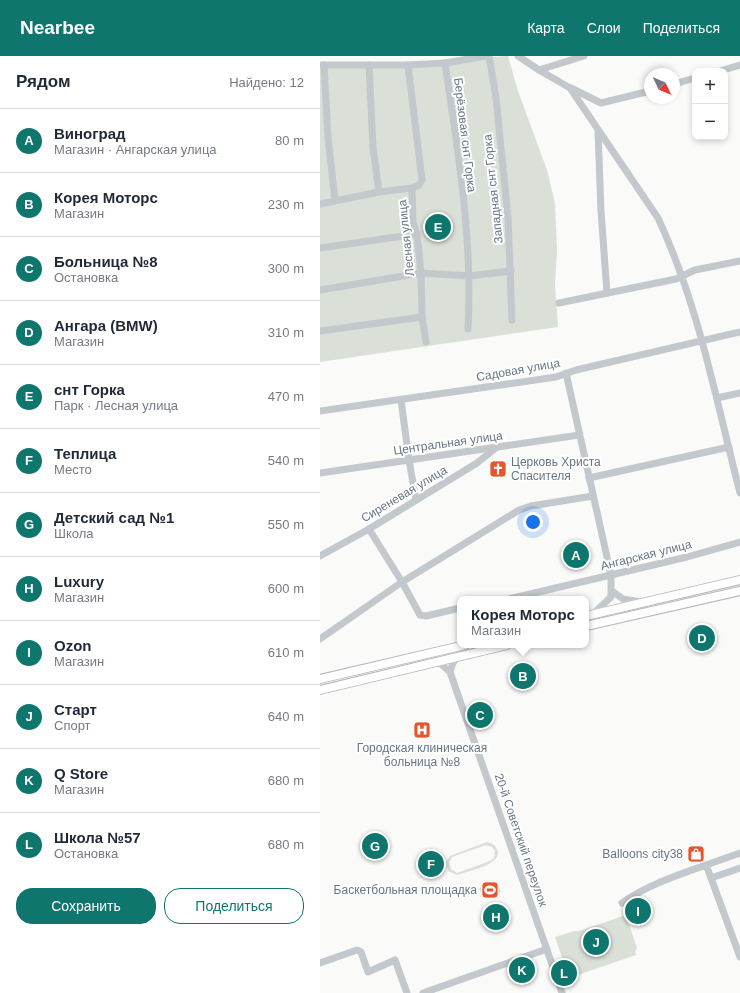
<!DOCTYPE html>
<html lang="ru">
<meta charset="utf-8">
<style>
:root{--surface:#fff;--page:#f6f6f7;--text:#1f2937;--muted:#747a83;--line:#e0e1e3;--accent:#0f766e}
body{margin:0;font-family:Arial,sans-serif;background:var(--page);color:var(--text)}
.controls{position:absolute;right:12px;top:12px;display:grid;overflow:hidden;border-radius:8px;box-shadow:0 2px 6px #0003}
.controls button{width:36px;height:36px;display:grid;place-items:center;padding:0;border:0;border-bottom:1px solid var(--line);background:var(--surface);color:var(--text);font:20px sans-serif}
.compass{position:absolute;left:324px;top:12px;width:36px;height:36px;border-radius:50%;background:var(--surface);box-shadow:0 2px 6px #0003;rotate:134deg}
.you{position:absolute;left:213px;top:466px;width:14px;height:14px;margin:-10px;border:3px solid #fff;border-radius:50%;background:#1a73e8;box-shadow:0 0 0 6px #1a73e833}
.badge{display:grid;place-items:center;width:26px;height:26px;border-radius:50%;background:var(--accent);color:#fff;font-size:13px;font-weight:700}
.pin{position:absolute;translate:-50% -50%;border:2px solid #fff;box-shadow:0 1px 4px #0006}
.popup{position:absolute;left:137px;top:540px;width:132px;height:52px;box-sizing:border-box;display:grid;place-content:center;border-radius:8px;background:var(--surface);filter:drop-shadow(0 1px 3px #0005);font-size:13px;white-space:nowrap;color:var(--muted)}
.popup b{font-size:15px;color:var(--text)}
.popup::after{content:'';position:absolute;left:50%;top:100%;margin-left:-8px;border:8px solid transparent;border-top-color:var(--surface)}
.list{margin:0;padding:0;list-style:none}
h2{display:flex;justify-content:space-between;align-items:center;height:52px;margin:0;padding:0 16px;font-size:17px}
h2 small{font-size:13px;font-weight:400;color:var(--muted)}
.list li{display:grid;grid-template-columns:26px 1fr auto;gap:12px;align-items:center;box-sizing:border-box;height:64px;padding:0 16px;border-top:1px solid var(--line)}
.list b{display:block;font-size:15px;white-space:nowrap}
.list p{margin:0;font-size:13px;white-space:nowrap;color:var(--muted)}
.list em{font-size:13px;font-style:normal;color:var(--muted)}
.actions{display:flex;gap:8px;padding:12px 16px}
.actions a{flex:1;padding:9px 0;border:1px solid var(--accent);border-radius:16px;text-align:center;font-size:14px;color:var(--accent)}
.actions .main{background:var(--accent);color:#fff}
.map{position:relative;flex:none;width:420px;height:937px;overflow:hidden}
header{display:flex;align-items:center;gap:24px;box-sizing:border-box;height:56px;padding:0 20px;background:var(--accent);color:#fff}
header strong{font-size:19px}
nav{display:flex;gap:22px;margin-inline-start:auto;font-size:14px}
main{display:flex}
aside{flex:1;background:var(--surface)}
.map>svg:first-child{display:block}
</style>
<header>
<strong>Nearbee</strong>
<nav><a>Карта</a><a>Слои</a><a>Поделиться</a></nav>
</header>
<main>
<aside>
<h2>Рядом<small>Найдено: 12</small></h2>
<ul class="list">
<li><span class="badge">A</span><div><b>Виноград</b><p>Магазин · Ангарская улица</p></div><em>80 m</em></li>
<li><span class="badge">B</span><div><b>Корея Моторс</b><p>Магазин</p></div><em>230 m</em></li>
<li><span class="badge">C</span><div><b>Больница №8</b><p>Остановка</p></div><em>300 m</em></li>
<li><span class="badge">D</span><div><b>Ангара (BMW)</b><p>Магазин</p></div><em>310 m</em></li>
<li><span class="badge">E</span><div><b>снт Горка</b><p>Парк · Лесная улица</p></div><em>470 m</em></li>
<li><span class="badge">F</span><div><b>Теплица</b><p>Место</p></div><em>540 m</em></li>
<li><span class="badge">G</span><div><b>Детский сад №1</b><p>Школа</p></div><em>550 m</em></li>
<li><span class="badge">H</span><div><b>Luxury</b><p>Магазин</p></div><em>600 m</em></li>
<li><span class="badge">I</span><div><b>Ozon</b><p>Магазин</p></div><em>610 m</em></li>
<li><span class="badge">J</span><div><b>Старт</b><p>Спорт</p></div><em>640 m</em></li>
<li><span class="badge">K</span><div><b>Q Store</b><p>Магазин</p></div><em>680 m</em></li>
<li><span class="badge">L</span><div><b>Школа №57</b><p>Остановка</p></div><em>680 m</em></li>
</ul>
<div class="actions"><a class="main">Сохранить</a><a>Поделиться</a></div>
</aside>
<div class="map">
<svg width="420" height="937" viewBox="0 0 420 937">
<rect width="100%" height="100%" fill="#fafaf8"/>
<g fill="#dadfd7" fill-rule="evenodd">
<path d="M188,0L198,35L227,114L235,147L237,195L235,229L238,271L0,306V12Z"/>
<path d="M167,786C172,787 175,789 177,793C184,809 147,815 137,819L128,815L126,806L130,800ZM166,789L172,791L175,795L174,802L170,805L137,817L131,813L129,807L132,801Z"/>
<path d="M177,826L181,836L163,842L159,832Z"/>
<path d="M306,859L317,892L315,895L316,899L249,922L235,881L254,875H259Z"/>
</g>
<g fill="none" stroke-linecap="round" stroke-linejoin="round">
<g stroke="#b5babe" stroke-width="10">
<g id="major">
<path d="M266,560L420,524"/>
<path d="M266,570L420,535"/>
<path d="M0,623L145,589"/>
<path d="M0,634L187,589"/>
</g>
</g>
<g stroke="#c3c8cc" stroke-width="7">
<path d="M169,0L176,42L188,161L192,264"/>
<path d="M198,0L219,14L264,0"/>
<path d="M125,7C138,94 153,185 148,273"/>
<path d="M0,9H88L125,7L166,0"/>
<path d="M4,9L8,82L15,145"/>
<path d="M49,9L53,91L59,136"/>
<path d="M88,9L102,124L99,129L92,132L93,166L97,178L101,217L102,261L106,286"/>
<path d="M219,14L250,32L338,162C379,250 396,344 420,437"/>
<path d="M400,15L420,9"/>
<path d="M354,28L375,22"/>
<path d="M251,32L281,47L330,35"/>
<path d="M278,75L281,155L287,237"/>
<path d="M0,148L59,136L92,132"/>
<path d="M0,192L97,178"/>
<path d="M0,234L101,217L149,220L191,215"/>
<path d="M239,247L356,223L375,214L420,205"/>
<path d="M0,275L102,261"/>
<path d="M246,317L291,519V541L273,558"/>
<path d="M397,342L420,337"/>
<path d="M81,344L89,404L96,444"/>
<path d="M0,355L236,321L256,314L420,276"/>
<path d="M0,417L259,379"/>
<path d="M269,422L409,391"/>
<path d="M49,473L82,526L199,454L211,450L273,440"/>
<path d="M0,500L49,473L157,407L177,391"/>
<path d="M292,535L303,543L321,546"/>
<path d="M189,543L367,501L420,486"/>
<path d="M0,583L82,526L100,559L106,560L140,552"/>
<path d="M137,601L133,607L130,616L242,937"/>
<path d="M115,607L121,608L130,616"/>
<path d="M386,809L420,797"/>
<path d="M420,812L391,822L420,901"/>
<path d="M302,847C325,830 360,818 386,809L391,822"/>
<path d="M0,907L37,894L41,896L48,916L75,904L87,937"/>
<path d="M103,937L227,893"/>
</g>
<use href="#major" stroke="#fff" stroke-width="8"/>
</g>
<defs>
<g id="church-square" transform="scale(0.9)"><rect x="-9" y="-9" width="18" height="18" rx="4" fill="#e4572e" stroke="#fff"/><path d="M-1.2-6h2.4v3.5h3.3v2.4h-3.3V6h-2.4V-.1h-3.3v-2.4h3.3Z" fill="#fff"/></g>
<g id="hospital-square" transform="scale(0.9)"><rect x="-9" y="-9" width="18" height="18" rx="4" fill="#e4572e" stroke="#fff"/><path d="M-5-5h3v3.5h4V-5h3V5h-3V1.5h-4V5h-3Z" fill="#fff"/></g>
<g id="shop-square" transform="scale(0.9)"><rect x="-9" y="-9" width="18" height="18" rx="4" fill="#e4572e" stroke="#fff"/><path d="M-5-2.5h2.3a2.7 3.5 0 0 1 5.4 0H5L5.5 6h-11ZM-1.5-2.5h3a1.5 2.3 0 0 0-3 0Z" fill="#fff"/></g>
<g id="stadium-square" transform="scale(0.9)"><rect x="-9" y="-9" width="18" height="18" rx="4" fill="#e4572e" stroke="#fff"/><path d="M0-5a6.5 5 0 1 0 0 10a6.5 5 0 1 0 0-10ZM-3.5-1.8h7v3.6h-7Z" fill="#fff"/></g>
</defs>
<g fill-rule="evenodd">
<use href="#church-square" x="178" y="413"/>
<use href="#hospital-square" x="102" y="674"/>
<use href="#shop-square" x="376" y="798"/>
<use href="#stadium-square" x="170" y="834"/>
</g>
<g text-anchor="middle" stroke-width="4" stroke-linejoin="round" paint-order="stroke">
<g font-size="12" fill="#657683" stroke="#fff">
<text transform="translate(145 79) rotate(83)" y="4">Берёзовая снт Горка</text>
<text transform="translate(173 133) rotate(-96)" y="4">Западная снт Горка</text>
<text transform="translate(86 182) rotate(-96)" y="4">Лесная улица</text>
<text transform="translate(198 314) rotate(-10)" y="4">Садовая улица</text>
<text transform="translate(128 387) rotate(-8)" y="4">Центральная улица</text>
<text transform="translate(84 438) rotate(-31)" y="4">Сиреневая улица</text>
<text transform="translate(326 499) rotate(-14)" y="4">Ангарская улица</text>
<text transform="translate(201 784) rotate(71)" y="4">20-й Советский переулок</text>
</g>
<g font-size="12" fill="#657683" stroke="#fff" text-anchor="end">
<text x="191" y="410" text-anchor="start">Церковь Христа<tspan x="191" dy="14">Спасителя</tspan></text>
<text x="102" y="696" text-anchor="middle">Городская клиническая<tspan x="102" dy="14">больница №8</tspan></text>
<text x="363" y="802">Balloons city38</text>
<text x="157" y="838">Баскетбольная площадка</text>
</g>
</g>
</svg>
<div class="controls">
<button>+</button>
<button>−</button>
</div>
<svg class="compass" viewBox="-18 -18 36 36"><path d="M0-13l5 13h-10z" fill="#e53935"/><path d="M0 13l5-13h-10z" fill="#747a83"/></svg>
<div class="you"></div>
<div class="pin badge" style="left:256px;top:499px">A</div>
<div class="pin badge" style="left:203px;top:620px">B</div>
<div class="popup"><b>Корея Моторс</b>Магазин</div>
<div class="pin badge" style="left:160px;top:659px">C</div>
<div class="pin badge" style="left:382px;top:582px">D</div>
<div class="pin badge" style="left:118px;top:171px">E</div>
<div class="pin badge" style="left:111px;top:808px">F</div>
<div class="pin badge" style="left:55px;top:790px">G</div>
<div class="pin badge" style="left:176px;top:861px">H</div>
<div class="pin badge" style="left:318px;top:855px">I</div>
<div class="pin badge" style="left:276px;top:886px">J</div>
<div class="pin badge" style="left:202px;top:914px">K</div>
<div class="pin badge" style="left:244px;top:917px">L</div>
</div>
</main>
